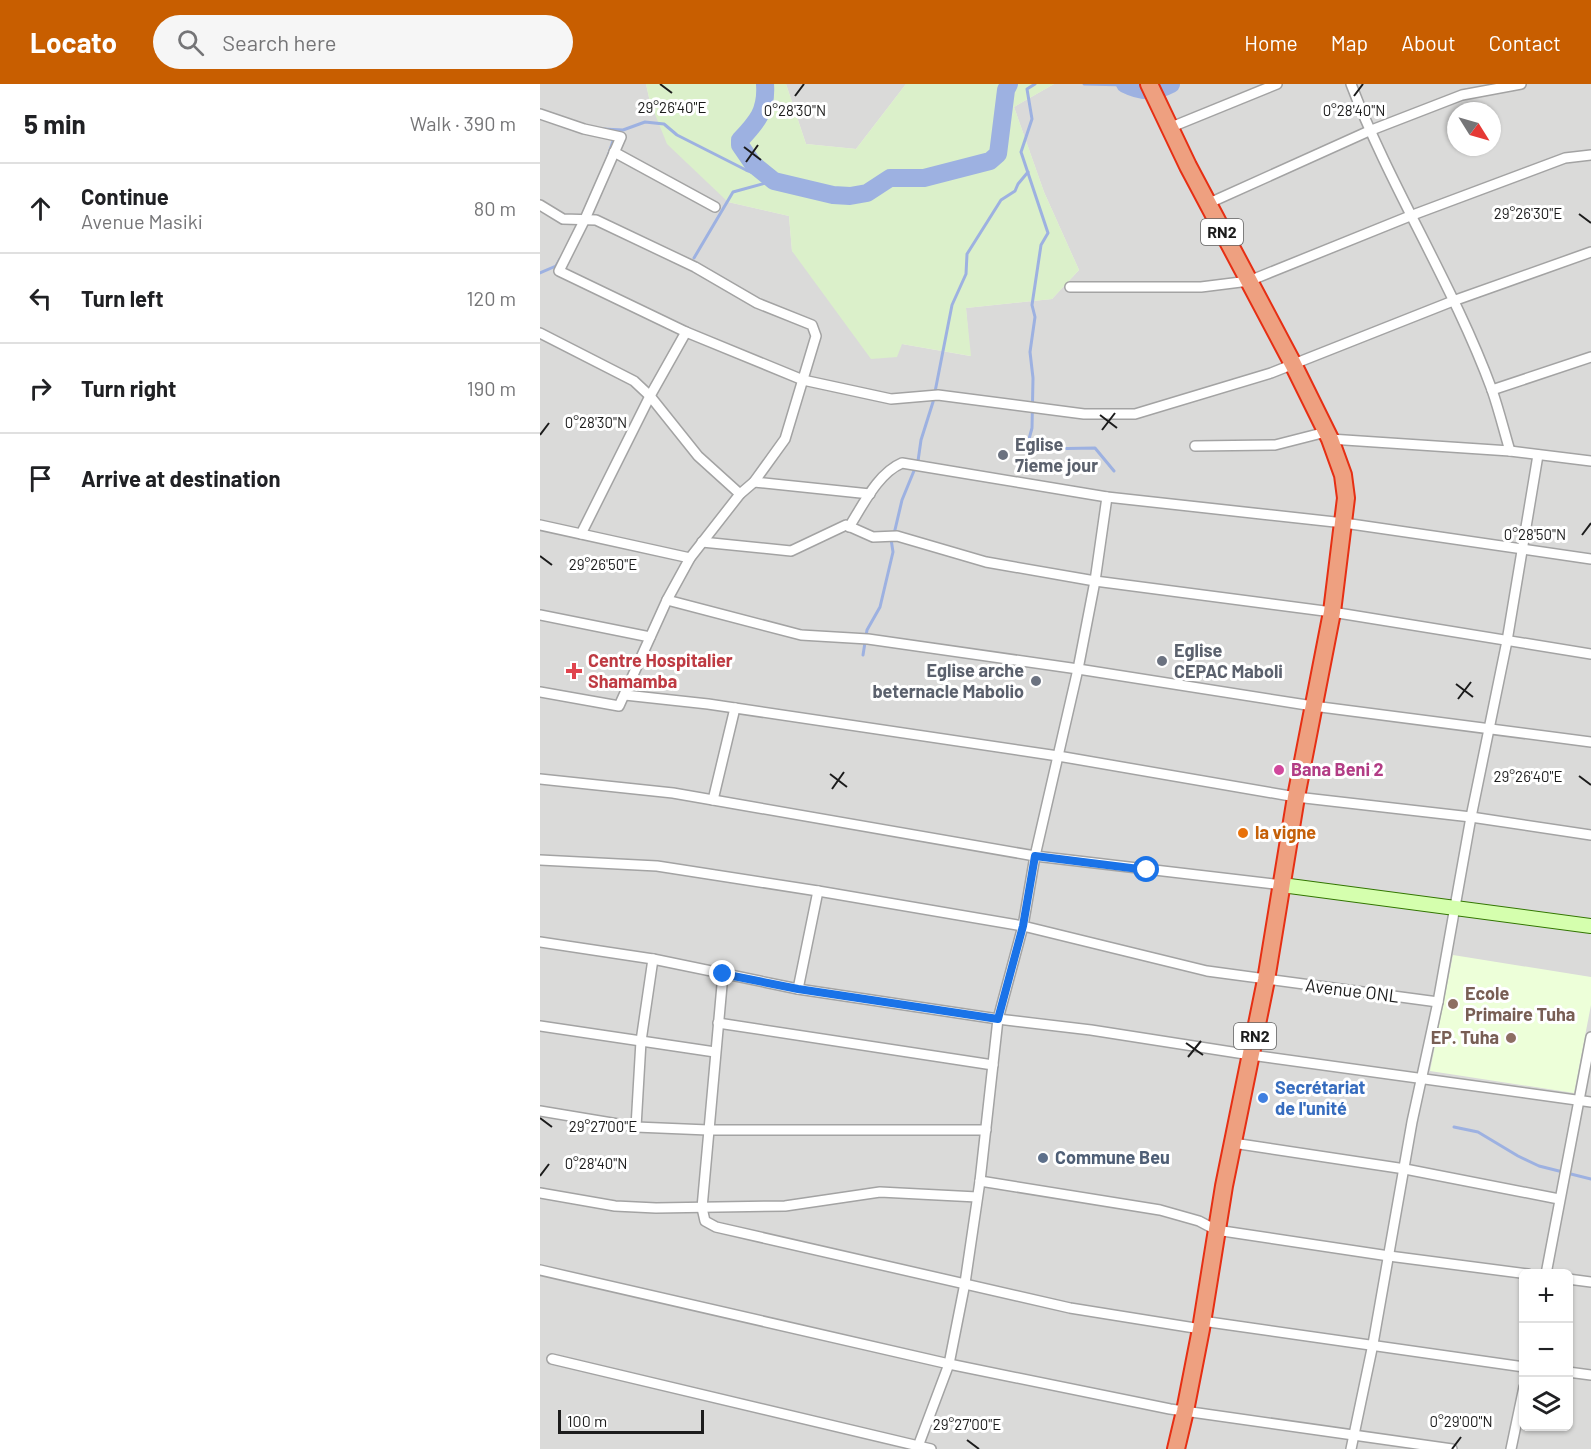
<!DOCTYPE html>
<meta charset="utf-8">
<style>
:root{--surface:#fff;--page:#f6f6f6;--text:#202124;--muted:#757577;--line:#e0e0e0;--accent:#c85e00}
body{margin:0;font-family:Barlow,sans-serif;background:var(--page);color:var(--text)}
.controls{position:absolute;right:18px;bottom:18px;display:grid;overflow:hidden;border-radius:9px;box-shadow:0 2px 4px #0004}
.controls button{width:54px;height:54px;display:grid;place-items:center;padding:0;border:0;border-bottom:2px solid var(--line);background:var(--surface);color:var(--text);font:30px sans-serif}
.compass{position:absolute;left:907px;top:18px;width:54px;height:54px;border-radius:50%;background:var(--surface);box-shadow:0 2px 4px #0004;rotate:127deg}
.scale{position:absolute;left:18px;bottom:15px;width:146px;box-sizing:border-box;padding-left:6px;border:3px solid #1c1c1c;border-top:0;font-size:16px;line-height:21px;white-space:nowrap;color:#1c1c1c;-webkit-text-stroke:4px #fff;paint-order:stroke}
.stop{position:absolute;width:18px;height:18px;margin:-14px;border:4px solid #1a73e8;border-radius:50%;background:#fff}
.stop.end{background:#1a73e8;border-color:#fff;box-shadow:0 2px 6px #0008}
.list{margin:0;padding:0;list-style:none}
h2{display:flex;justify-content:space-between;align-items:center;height:78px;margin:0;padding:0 24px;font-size:26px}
h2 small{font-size:20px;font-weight:400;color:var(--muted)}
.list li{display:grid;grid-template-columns:39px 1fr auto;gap:18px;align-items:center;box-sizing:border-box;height:90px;padding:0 24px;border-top:2px solid var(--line)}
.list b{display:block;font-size:22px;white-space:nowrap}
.list p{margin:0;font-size:20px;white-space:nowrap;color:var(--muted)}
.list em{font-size:20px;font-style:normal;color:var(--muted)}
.icon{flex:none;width:33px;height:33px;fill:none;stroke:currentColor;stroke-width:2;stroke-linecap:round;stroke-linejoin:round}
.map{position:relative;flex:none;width:1051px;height:1365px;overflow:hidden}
header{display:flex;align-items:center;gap:36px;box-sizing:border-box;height:84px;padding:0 30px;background:var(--accent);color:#fff}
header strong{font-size:28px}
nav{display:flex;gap:33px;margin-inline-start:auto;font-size:21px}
.search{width:420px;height:54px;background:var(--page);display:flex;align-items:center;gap:15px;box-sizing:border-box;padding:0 21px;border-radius:33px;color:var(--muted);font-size:22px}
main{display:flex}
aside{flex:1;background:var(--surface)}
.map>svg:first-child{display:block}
</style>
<header>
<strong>Locato</strong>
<div class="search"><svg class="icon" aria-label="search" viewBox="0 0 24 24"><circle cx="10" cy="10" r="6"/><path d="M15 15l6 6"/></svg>Search here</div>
<nav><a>Home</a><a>Map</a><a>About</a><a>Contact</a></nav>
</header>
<main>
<aside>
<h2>5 min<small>Walk · 390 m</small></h2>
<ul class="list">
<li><svg class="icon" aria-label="ahead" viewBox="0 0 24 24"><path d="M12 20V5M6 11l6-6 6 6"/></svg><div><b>Continue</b><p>Avenue Masiki</p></div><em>80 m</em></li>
<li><svg class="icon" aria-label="left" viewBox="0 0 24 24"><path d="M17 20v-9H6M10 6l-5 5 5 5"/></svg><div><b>Turn left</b></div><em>120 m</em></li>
<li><svg class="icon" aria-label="right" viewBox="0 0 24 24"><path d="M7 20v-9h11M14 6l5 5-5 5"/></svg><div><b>Turn right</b></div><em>190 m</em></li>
<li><svg class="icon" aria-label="arrive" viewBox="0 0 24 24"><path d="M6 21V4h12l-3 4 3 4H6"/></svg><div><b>Arrive at destination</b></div></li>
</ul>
</aside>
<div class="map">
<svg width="1051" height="1365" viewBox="0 0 1051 1365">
<rect width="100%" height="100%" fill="#edefe1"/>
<g fill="#dadad9" fill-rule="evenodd">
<path d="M0,0H106L110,18L188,118L249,132L252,167L362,260L430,272L426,224L512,215L539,186L504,108L474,23L514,0H1051V1365H0ZM916,27H952V63H916ZM984,1190H1028V1342H984Z"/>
<path d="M246,0H366L316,65L266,60Z"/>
</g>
<path fill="#edffd9" d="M913,871L1051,893V921L1034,1009L890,987Z"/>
<path fill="#dbf0ca" d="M106,0H246L266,60L316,65L366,0H514L474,23L504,108L539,186L512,215L426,224L431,272L362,260L357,273L331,275L252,167L249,132L188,118L127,60L110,18Z"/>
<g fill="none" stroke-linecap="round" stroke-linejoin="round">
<g stroke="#9db1e1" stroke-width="3">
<path d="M495,0L487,5L492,35L481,68L508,149L501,161L492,221L495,233L490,268L493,294L492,344L489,355L493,363L499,365L555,364L574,387"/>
<path d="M544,0L587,1"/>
<path d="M63,45L83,46L105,38L124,40L137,51L206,86L234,97"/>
<path d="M68,72L73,57"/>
<path d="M154,174L193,108L233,97"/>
<path d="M0,189L16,182L20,175"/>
<path d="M354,450L362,416L378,377L381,356L393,318L412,221L426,190L427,170L461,116L475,107L478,100L488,88"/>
<path d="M323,571L327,546L340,523L353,468L351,455"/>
<path d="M914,1043L938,1048L978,1072L999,1082L1051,1095"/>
</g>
<g stroke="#9db1e1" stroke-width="18">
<path d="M225,0C227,27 217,38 200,56V61L213,80L234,97L293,111L310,112L327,109L350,94H384L450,77L458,70L466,6L469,0"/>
<path d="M585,0C601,8 614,9 631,0"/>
</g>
<g stroke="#a3a3a3" stroke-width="12">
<g id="street">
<path d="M811,0C851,105 913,200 952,306C959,326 964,347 970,367"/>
<path d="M0,30L44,45L81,53L45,135L19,187L146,248L263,296L351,315L398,311L544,330H595L731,289L913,217L1051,168"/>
<path d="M629,44L737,0"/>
<path d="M74,68L175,123"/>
<path d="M667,120L829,47L922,11L981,0"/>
<path d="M0,121L23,135L56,136L155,183L217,219L272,241L276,252L245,355L214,398L200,410L150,474L127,516L79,622L0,608"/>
<path d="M530,203H661L709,197L870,132L1025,74L1051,71"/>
<path d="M0,249L94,297L110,312L158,372L200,410"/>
<path d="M952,306L1051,273"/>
<path d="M790,355L970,367L1051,377"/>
<path d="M655,362L735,361L786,348"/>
<path d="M214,398L330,410"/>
<path d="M0,441L150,474"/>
<path d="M309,443C323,421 338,389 362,379L567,413L804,439L1051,475"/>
<path d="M41,450L110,312L146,248"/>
<path d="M162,458L251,467L306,441L333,453L357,452L446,478L555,497L792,528L1051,570"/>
<path d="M127,516L261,551L328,555L538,585L773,622L1051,658"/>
<path d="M0,531L110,553"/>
<path d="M85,611L168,620L518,672L756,713L931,733L1051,751"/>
<path d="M0,695L133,709L495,772L742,801"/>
<path d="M173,716L195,624"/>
<path d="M0,776L117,782L278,807L483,842L667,887L898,918"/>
<path d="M0,858L113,875L258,905L458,935L551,946L711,971L1051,1018"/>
<path d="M183,890L162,1124L165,1137L176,1143L530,1224L661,1245"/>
<path d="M258,905L278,807"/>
<path d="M178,939L453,981"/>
<path d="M0,942L175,968"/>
<path d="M0,1027L96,1043L168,1046H446"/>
<path d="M96,1043L101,957L113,875"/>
<path d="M693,1059L865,1085L1019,1115"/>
<path d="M440,1097L620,1126L659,1137L676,1146L849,1172L988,1190"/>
<path d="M0,1109L75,1122L116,1124L245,1122L340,1108L437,1113"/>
<path d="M0,1186L409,1280L630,1325L912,1365"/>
<path d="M1006,1190L1051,953"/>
<path d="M1028,1195L1051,1198"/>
<path d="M662,1237L984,1283"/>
<path d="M12,1275L391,1365"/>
<path d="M1028,1288L1051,1291"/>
<path d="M377,1365L409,1280L425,1199L440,1097L458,935L483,842L495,772L538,585L555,497L567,413"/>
<path d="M811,1365L833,1260L872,1038L898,918L931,733L967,557L998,371"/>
<path d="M971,1365L984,1303"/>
</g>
</g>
<g stroke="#327600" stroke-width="16">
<path id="secondary" d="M742,801L1051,842"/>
</g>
<g stroke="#e62f14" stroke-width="20">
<path id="highway" d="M609,0L648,82L753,280L790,355L803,391L806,414L792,528L756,713L726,896L684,1102L661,1245L645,1327L636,1365"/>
</g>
<use href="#street" stroke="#fff" stroke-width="9"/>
<use href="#secondary" stroke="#d5ffae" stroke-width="14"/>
<use href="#highway" stroke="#eea080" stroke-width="16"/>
</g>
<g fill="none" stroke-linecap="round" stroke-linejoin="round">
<path stroke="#1a73e8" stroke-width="8" d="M183,890L258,905L458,935L483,842L495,772L607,786"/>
</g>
<path fill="none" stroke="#1c1c1c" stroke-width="2" d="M120,0L132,9M255,12L264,0M814,12L823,0M204,63L221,76M206,78L218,61M1039,130L1051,139M560,331L577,344M562,346L575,329M0,351L9,339M1042,451L1051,439M0,472L12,481M916,600L933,613M918,615L931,598M290,690L307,703M1039,692L1051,701M292,705L304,688M646,959L663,971M648,973L661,957M0,1034L12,1043M0,1092L9,1080M427,1356L439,1365M912,1365L921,1353"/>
<g fill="#6b7280" stroke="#fff" stroke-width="2">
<circle cx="463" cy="371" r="6"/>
<circle cx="622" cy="577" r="6"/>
<circle cx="496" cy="597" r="6"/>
</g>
<path fill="#e0444e" stroke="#fff" stroke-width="2" d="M31 578h6v6h6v6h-6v6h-6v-6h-6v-6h6z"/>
<circle fill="#d1479c" stroke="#fff" stroke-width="2" cx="739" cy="686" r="6"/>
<circle fill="#e8710a" stroke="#fff" stroke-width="2" cx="703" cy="749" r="6"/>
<g fill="#8d6e63" stroke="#fff" stroke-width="2">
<circle cx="913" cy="920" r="6"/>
<circle cx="971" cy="954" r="6"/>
</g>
<circle fill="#3f7fe0" stroke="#fff" stroke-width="2" cx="723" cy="1014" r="6"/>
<circle fill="#5c6f8a" stroke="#fff" stroke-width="2" cx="503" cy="1074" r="6"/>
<g text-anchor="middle" stroke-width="6" stroke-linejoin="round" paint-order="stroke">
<g fill="#fff" stroke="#606060" stroke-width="1.5">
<rect x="661" y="135" width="42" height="26" rx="4.5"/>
<rect x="694" y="939" width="42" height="26" rx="4.5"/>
</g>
<g font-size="16" font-weight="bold" fill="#1c1c1c">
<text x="682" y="154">RN2</text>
<text x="715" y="958">RN2</text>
</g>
<g font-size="18" font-weight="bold" fill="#5b616d" stroke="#fff" text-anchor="start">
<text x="475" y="367">Eglise<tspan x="475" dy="21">7ieme jour</tspan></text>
<text x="634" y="573">Eglise<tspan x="634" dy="21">CEPAC Maboli</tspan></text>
<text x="484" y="593" text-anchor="end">Eglise arche<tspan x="484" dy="21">beternacle Mabolio</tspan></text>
</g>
<g font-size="18" font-weight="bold" fill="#be3a42" stroke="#fff" text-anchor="start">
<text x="48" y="583">Centre Hospitalier<tspan x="48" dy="21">Shamamba</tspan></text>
</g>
<g font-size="18" font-weight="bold" fill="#b23c85" stroke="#fff" text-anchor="start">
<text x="751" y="692">Bana Beni 2</text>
</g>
<g font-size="18" font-weight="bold" fill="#c56008" stroke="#fff" text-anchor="start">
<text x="715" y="755">la vigne</text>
</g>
<g font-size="18" fill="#1c1c1c" stroke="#fff">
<text transform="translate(812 907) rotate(7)" y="6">Avenue ONL</text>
</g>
<g font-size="18" font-weight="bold" fill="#785e54" stroke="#fff" text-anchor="start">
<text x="925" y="916">Ecole<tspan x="925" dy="21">Primaire Tuha</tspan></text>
<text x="959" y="960" text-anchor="end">EP. Tuha</text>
</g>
<g font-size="18" font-weight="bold" fill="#366cbe" stroke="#fff" text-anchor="start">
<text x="735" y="1010">Secrétariat<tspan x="735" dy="21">de l'unité</tspan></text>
</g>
<g font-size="18" font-weight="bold" fill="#4e5e75" stroke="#fff" text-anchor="start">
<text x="515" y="1080">Commune Beu</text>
</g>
</g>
<g font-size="15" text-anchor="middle" fill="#1c1c1c" stroke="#fff" stroke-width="6" stroke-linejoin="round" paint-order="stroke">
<text x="132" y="29">29°26'40"E</text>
<text x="255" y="32">0°28'30"N</text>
<text x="814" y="32">0°28'40"N</text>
<text x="988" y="135">29°26'30"E</text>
<text x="56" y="344">0°28'30"N</text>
<text x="995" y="456">0°28'50"N</text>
<text x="63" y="486">29°26'50"E</text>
<text x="988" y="698">29°26'40"E</text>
<text x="63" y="1048">29°27'00"E</text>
<text x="56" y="1085">0°28'40"N</text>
<text x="921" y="1343">0°29'00"N</text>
<text x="427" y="1346">29°27'00"E</text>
</g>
</svg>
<div class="controls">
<button>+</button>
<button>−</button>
<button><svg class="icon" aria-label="layers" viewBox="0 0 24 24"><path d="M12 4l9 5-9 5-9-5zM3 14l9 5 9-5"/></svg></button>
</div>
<svg class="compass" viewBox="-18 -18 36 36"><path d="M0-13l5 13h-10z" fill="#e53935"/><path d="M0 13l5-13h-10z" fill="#757577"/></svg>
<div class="scale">100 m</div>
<div class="stop" style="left:607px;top:786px"></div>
<div class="stop end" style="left:183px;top:890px"></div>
</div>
</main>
